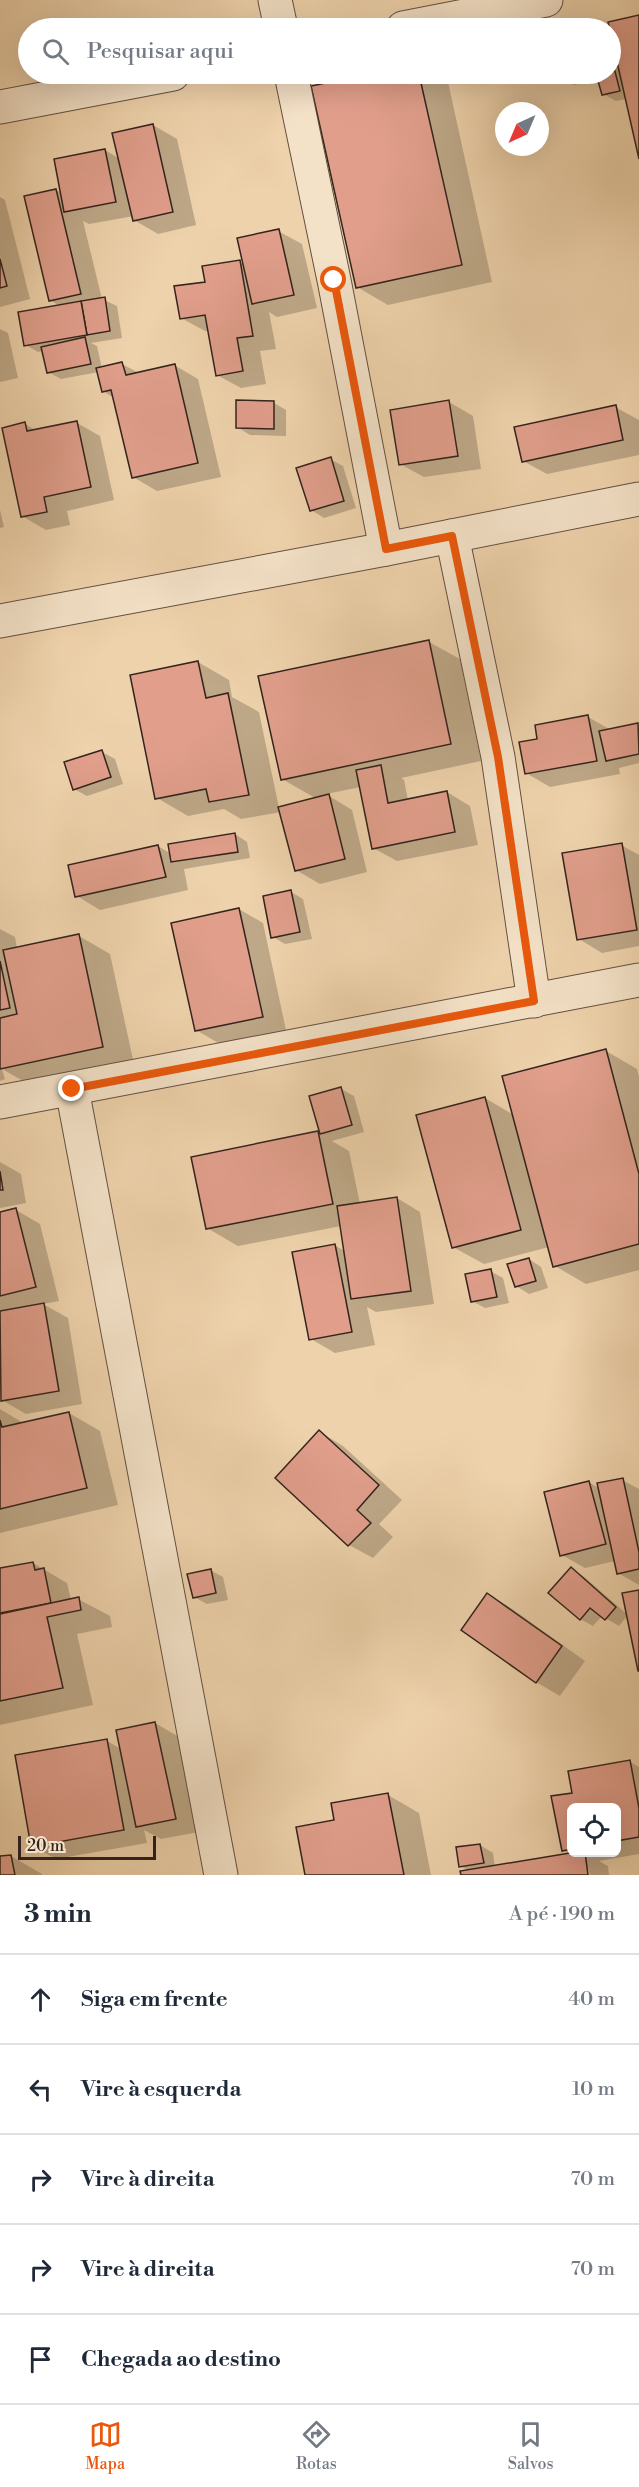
<!DOCTYPE html>
<html lang="pt">
<meta charset="utf-8">
<style>
:root{--surface:#fff;--page:#f6f6f7;--text:#1f2937;--muted:#747a83;--line:#e0e1e3;--accent:#ea580c}
body{margin:0;font-family:"Libre Bodoni",serif;background:var(--page);color:var(--text)}
.controls{position:absolute;right:18px;bottom:18px;display:grid;overflow:hidden;border-radius:9px;box-shadow:0 6px 24px #0002}
.controls button{width:54px;height:54px;display:grid;place-items:center;padding:0;border:0;border-bottom:2px solid var(--line);background:var(--surface);color:var(--text);font:30px sans-serif}
.compass{position:absolute;left:495px;top:102px;width:54px;height:54px;border-radius:50%;background:var(--surface);box-shadow:0 6px 24px #0002;rotate:224deg}
.scale{position:absolute;left:18px;bottom:15px;width:138px;box-sizing:border-box;padding-left:6px;border:3px solid #34241d;border-top:0;font-size:16px;line-height:21px;white-space:nowrap;color:#34241d;-webkit-text-stroke:4px #f4e2c8;paint-order:stroke}
.stop{position:absolute;width:18px;height:18px;margin:-14px;border:4px solid #ea580c;border-radius:50%;background:#fff}
.stop.end{background:#ea580c;border-color:#fff;box-shadow:0 2px 6px #0008}
.list{margin:0;padding:0;list-style:none}
h2{display:flex;justify-content:space-between;align-items:center;height:78px;margin:0;padding:0 24px;font-size:26px}
h2 small{font-size:20px;font-weight:400;color:var(--muted)}
.list li{display:grid;grid-template-columns:39px 1fr auto;gap:18px;align-items:center;box-sizing:border-box;height:90px;padding:0 24px;border-top:2px solid var(--line)}
.list b{display:block;font-size:22px;white-space:nowrap}
.list em{font-size:20px;font-style:normal;color:var(--muted)}
.icon{flex:none;width:33px;height:33px;fill:none;stroke:currentColor;stroke-width:2;stroke-linecap:round;stroke-linejoin:round}
.map{position:relative;flex:none;width:639px;height:1875px;overflow:hidden}
.search{position:absolute;background:var(--surface);box-shadow:0 6px 24px #0002;left:18px;right:18px;top:18px;height:66px;display:flex;align-items:center;gap:15px;box-sizing:border-box;padding:0 21px;border-radius:33px;color:var(--muted);font-size:22px}
.sheet{height:528px;background:var(--surface)}
nav{display:flex;justify-content:space-around;align-items:center;box-sizing:border-box;height:84px;border-top:2px solid var(--line);background:var(--surface);font-size:16px;color:var(--muted)}
nav a{display:grid;justify-items:center;gap:3px}
nav .on{color:var(--accent)}
.map>svg:first-child{display:block}
</style>
<div class="map">
<svg width="639" height="1875" viewBox="0 0 639 1875">
<rect width="100%" height="100%" fill="#eed2ab"/>
<filter id="stains"><feTurbulence type="fractalNoise" baseFrequency=".00333" numOctaves="4"/><feColorMatrix values="0 0 0 0 .2 0 0 0 0 .09 0 0 0 0 .02 0 0 0 .5 -.17"/></filter>
<radialGradient id="worn" r=".72"><stop offset=".6" stop-color="#630" stop-opacity="0"/><stop offset="1" stop-color="#630" stop-opacity=".3"/></radialGradient>
<g fill="#0003" fill-rule="evenodd">
<path d="M639,17V152L627,99L616,101L603,94L599,79L574,85L561,77V74H610V45L615,48Z"/>
<path d="M376,74H432L448,82L492,282L388,305L357,287L313,87Z"/>
<path d="M153,125L177,139L196,225L158,234L134,220V216L89,224L83,221L102,299L117,306L122,338L91,343L97,346L102,369L122,364L139,373L174,365L198,379L221,477L157,491L133,477L114,398L103,391L99,372L61,379L48,372L44,351L38,352L26,345L60,306L50,300L56,190L63,194L105,150L120,159Z"/>
<path d="M0,197L5,200L30,299L0,307Z"/>
<path d="M278,231L302,244L317,308L277,317L269,312L276,349L260,351L266,384L241,388L217,375L209,331H205L181,318L207,283L239,262L245,265Z"/>
<path d="M0,329L8,333L18,378L0,382Z"/>
<path d="M449,402L473,416L481,469L424,477L400,464Z"/>
<path d="M274,403L286,410V436L250,435L237,427Z"/>
<path d="M615,407L639,420V455L547,474L523,461Z"/>
<path d="M77,423L100,436L114,500L67,511L70,525L46,530L22,516L25,424L37,431Z"/>
<path d="M330,459L343,466L356,508L324,518L311,510Z"/>
<path d="M0,510L4,527L0,528Z"/>
<path d="M429,642L460,659L481,761L401,778L404,780L408,800L447,792L470,806L478,845L397,861L373,848L361,787L326,794L352,810L367,872L320,884L296,870L281,812L241,819L224,809L188,816L157,798L198,662L229,680L232,697L259,712L279,808L317,799L282,779Z"/>
<path d="M588,717L611,730L639,725V763L619,768L620,774L550,787L526,773L539,740Z"/>
<path d="M102,752L115,759L123,784L87,796L74,789Z"/>
<path d="M235,834L247,842L250,858L184,869L188,890L100,910L77,896L158,846L171,854Z"/>
<path d="M621,845L639,855V946L602,953L579,939Z"/>
<path d="M291,892L303,899L312,939L285,944L273,937Z"/>
<path d="M239,909L263,923L286,1030L220,1044L196,1030Z"/>
<path d="M0,929L15,937L17,948L79,936L110,954L134,1064L32,1086L2,1069L5,1079L0,1081Z"/>
<path d="M606,1051L637,1069L639,1077V1270L586,1284L555,1266L549,1247L484,1264L453,1247L485,1098L514,1115Z"/>
<path d="M341,1089L354,1096L364,1132L332,1141L349,1151L360,1204L397,1198L420,1212L434,1304L376,1312L367,1307L375,1345L335,1353L311,1339L334,1245L345,1251L341,1226L238,1246L207,1228L318,1133L322,1135L311,1097Z"/>
<path d="M0,1162L21,1174L26,1203L0,1208Z"/>
<path d="M16,1210L40,1224L59,1301L43,1304L68,1318L82,1404L26,1414L2,1400L0,1388V1214Z"/>
<path d="M529,1259L541,1267L548,1288L529,1294L516,1286Z"/>
<path d="M490,1271L503,1278L509,1303L485,1308L472,1301Z"/>
<path d="M0,1409L25,1424L69,1413L100,1431L118,1505L0,1533Z"/>
<path d="M320,1432L343,1446L402,1500L379,1524L393,1537L373,1558L349,1545Z"/>
<path d="M622,1480L639,1489V1585L618,1573L615,1561L585,1568L562,1555L589,1482L600,1489Z"/>
<path d="M33,1563L67,1583L71,1600L78,1599L110,1616L112,1627L77,1634L93,1705L0,1725V1570Z"/>
<path d="M571,1569L583,1576L628,1615L639,1591V1669L628,1615L619,1626L602,1616L593,1626L580,1619Z"/>
<path d="M210,1570L223,1577L228,1600L207,1604L194,1597Z"/>
<path d="M487,1595L511,1608L585,1661L560,1696L536,1682Z"/>
<path d="M155,1723L179,1737L199,1832L161,1839L144,1830L147,1843L56,1859L33,1846L107,1741L121,1749Z"/>
<path d="M630,1762L639,1767V1854L599,1861L608,1866L609,1875H590L588,1868H585L586,1875H463L470,1871L460,1866L480,1845L493,1853L495,1867L572,1855L563,1850L574,1794ZM572,1808H616V1852H572Z"/>
<path d="M388,1795L419,1813L431,1875H307L336,1822Z"/>
<path d="M11,1856L42,1874V1875H0V1858Z"/>
</g>
<g fill="#e09e8b" stroke="#34241d" stroke-width="1.5">
<path d="M639,15V159L608,22Z"/>
<path d="M610,52L620,91L602,95L596,74H610Z"/>
<path d="M369,74H419L462,265L356,288L311,86Z"/>
<path d="M559,74H582L560,78Z"/>
<path d="M153,124L173,212L133,221L112,133Z"/>
<path d="M105,149L116,202L64,212L54,159Z"/>
<path d="M56,189L81,294L49,301L24,196Z"/>
<path d="M279,229L294,295L252,304L237,238Z"/>
<path d="M0,259L7,286L0,288Z"/>
<path d="M240,260L253,336L237,338L243,371L216,376L205,315L180,319L174,286L205,282L202,266Z"/>
<path d="M105,297L110,331L87,335L81,301Z"/>
<path d="M81,301L87,335L24,346L18,312Z"/>
<path d="M85,337L91,364L47,373L41,347Z"/>
<path d="M122,362L126,375L175,364L198,463L132,478L111,390L102,392L96,368Z"/>
<path d="M236,400L274,401V429L236,428Z"/>
<path d="M449,400L458,456L399,465L390,410Z"/>
<path d="M616,405L623,440L522,462L514,427Z"/>
<path d="M77,421L91,487L44,497L47,512L21,517L2,428L25,422L27,431Z"/>
<path d="M331,457L344,501L310,511L296,468Z"/>
<path d="M429,640L451,744L281,780L258,676Z"/>
<path d="M198,661L206,698L228,693L249,795L209,802L206,789L155,799L130,675Z"/>
<path d="M588,715L597,761L525,774L519,742L537,739L535,725Z"/>
<path d="M638,723L639,754L606,761L599,731Z"/>
<path d="M102,750L111,777L73,790L64,762Z"/>
<path d="M381,765L388,803L447,791L455,832L372,849L356,770Z"/>
<path d="M329,794L345,859L295,871L278,807Z"/>
<path d="M235,833L238,852L171,862L168,844Z"/>
<path d="M622,843L637,930L577,940L562,853Z"/>
<path d="M158,845L166,877L75,897L68,865Z"/>
<path d="M291,890L300,932L271,938L263,896Z"/>
<path d="M239,908L263,1017L195,1031L171,923Z"/>
<path d="M79,934L103,1047L0,1069V1018L17,1014L3,950Z"/>
<path d="M0,961L10,1008L0,1010Z"/>
<path d="M606,1049L639,1174V1244L553,1267L502,1076Z"/>
<path d="M341,1087L352,1125L320,1134L309,1096Z"/>
<path d="M485,1097L521,1230L452,1248L416,1115Z"/>
<path d="M318,1131L333,1204L206,1229L191,1157Z"/>
<path d="M0,1171L3,1190H0Z"/>
<path d="M397,1197L411,1291L351,1299L337,1206Z"/>
<path d="M16,1208L36,1287L0,1296V1212Z"/>
<path d="M335,1244L352,1332L309,1340L292,1252Z"/>
<path d="M529,1258L536,1281L515,1287L507,1264Z"/>
<path d="M491,1269L497,1297L471,1302L465,1274Z"/>
<path d="M44,1303L59,1391L1,1401L0,1311Z"/>
<path d="M69,1412L87,1488L0,1509V1420L2,1427Z"/>
<path d="M319,1430L379,1485L357,1510L371,1523L348,1546L275,1478Z"/>
<path d="M623,1478L639,1552V1569L617,1574L597,1483Z"/>
<path d="M589,1481L606,1544L560,1556L544,1492Z"/>
<path d="M33,1562L35,1570L44,1568L51,1603L0,1613V1568Z"/>
<path d="M571,1567L616,1607L605,1620L590,1608L580,1620L548,1593Z"/>
<path d="M211,1569L216,1593L193,1598L187,1574Z"/>
<path d="M639,1590V1671H638L622,1593Z"/>
<path d="M487,1593L562,1646L536,1683L461,1630Z"/>
<path d="M79,1597L81,1610L47,1617L63,1688L0,1701V1614Z"/>
<path d="M155,1722L176,1819L136,1827L116,1730Z"/>
<path d="M107,1739L124,1830L31,1847L15,1755Z"/>
<path d="M630,1760L639,1808V1837L616,1841V1808H572V1849L562,1851L551,1796L572,1793L568,1771Z"/>
<path d="M388,1793L404,1875H305L296,1827L334,1820L331,1803Z"/>
<path d="M480,1844L484,1863L459,1867L456,1847Z"/>
<path d="M576,1852H585L588,1875H461L460,1871Z"/>
<path d="M11,1855L15,1875H0V1856Z"/>
</g>
<g fill="none" stroke-linecap="round" stroke-linejoin="round">
<g stroke="#625040" stroke-width="35">
<g id="minor">
<path d="M275,0L281,28"/>
<path d="M403,28L546,0"/>
<path d="M291,74L334,280L386,549"/>
<path d="M0,107L173,74"/>
<path d="M452,536L498,757L534,1001"/>
<path d="M0,621L386,549L639,499"/>
<path d="M72,1089L221,1875"/>
<path d="M0,1102L639,980"/>
</g>
</g>
<use href="#minor" stroke="#f4e2c8" stroke-width="33"/>
</g>
<g fill="none" stroke-linecap="round" stroke-linejoin="round">
<path stroke="#ea580c" stroke-width="8" d="M72,1089L534,1001L498,757L452,536L386,549L334,280"/>
</g>
<rect width="100%" height="100%" filter="url(#stains)"/>
<rect width="100%" height="100%" fill="url(#worn)"/>
</svg>
<div class="controls">
<button><svg class="icon" aria-label="locate" viewBox="0 0 24 24"><circle cx="12" cy="12" r="6"/><path d="M12 2v4M12 18v4M2 12h4M18 12h4"/></svg></button>
</div>
<svg class="compass" viewBox="-18 -18 36 36"><path d="M0-13l5 13h-10z" fill="#e53935"/><path d="M0 13l5-13h-10z" fill="#747a83"/></svg>
<div class="scale">20 m</div>
<div class="stop" style="left:334px;top:280px"></div>
<div class="stop end" style="left:72px;top:1089px"></div>
<div class="search"><svg class="icon" aria-label="search" viewBox="0 0 24 24"><circle cx="10" cy="10" r="6"/><path d="M15 15l6 6"/></svg>Pesquisar aqui</div>
</div>
<section class="sheet">
<h2>3 min<small>A pé · 190 m</small></h2>
<ul class="list">
<li><svg class="icon" aria-label="ahead" viewBox="0 0 24 24"><path d="M12 20V5M6 11l6-6 6 6"/></svg><div><b>Siga em frente</b></div><em>40 m</em></li>
<li><svg class="icon" aria-label="left" viewBox="0 0 24 24"><path d="M17 20v-9H6M10 6l-5 5 5 5"/></svg><div><b>Vire à esquerda</b></div><em>10 m</em></li>
<li><svg class="icon" aria-label="right" viewBox="0 0 24 24"><path d="M7 20v-9h11M14 6l5 5-5 5"/></svg><div><b>Vire à direita</b></div><em>70 m</em></li>
<li><svg class="icon" aria-label="right" viewBox="0 0 24 24"><path d="M7 20v-9h11M14 6l5 5-5 5"/></svg><div><b>Vire à direita</b></div><em>70 m</em></li>
<li><svg class="icon" aria-label="arrive" viewBox="0 0 24 24"><path d="M6 21V4h12l-3 4 3 4H6"/></svg><div><b>Chegada ao destino</b></div></li>
</ul>
</section>
<nav>
<a class="on"><svg class="icon" aria-label="map" viewBox="0 0 24 24"><path d="M3 6l6-2 6 2 6-2v14l-6 2-6-2-6 2zM9 4v14M15 6v14"/></svg>Mapa</a>
<a><svg class="icon" aria-label="directions" viewBox="0 0 24 24"><path d="M12 3l9 9-9 9-9-9zM9 14v-3h6M13 9l2 2-2 2"/></svg>Rotas</a>
<a><svg class="icon" aria-label="saved" viewBox="0 0 24 24"><path d="M7 4h10v16l-5-4-5 4z"/></svg>Salvos</a>
</nav>
